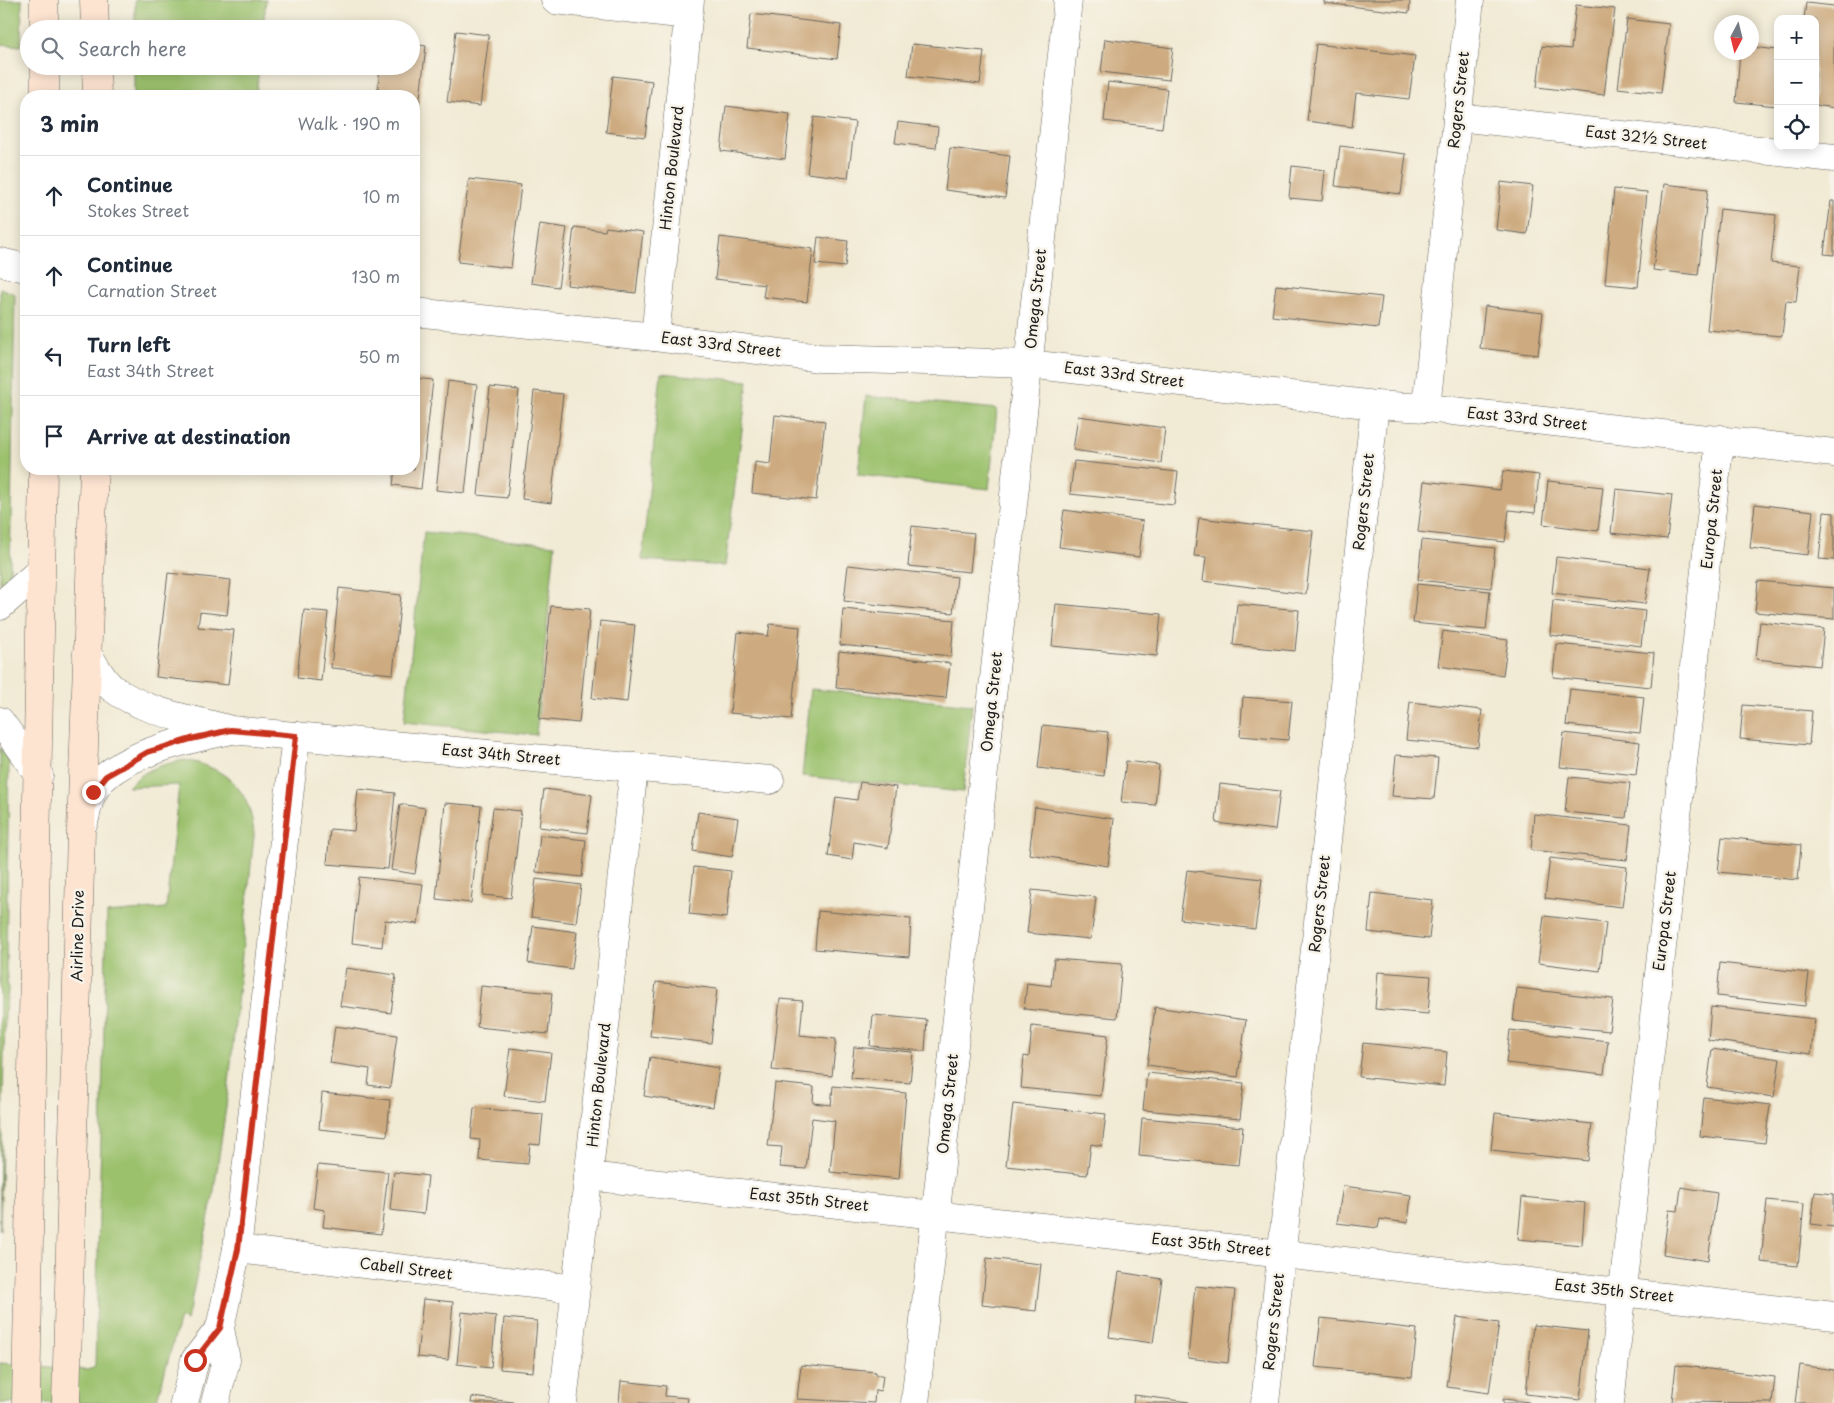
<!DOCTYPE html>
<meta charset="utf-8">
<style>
:root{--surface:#fff;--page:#f2f2f3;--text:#1f2937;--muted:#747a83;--line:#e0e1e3}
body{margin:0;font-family:"Playpen Sans",sans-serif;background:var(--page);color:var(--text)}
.controls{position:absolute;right:15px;top:15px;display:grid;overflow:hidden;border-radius:10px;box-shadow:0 2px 12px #0003}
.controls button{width:45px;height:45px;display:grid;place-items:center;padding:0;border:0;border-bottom:1px solid var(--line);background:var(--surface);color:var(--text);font:25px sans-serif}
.compass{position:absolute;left:1714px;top:15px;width:45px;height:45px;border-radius:50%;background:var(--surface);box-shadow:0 2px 12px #0003;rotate:187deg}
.stop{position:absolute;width:15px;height:15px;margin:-11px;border:4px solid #c8321e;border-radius:50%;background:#fff}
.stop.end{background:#c8321e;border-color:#fff;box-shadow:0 1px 5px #0008}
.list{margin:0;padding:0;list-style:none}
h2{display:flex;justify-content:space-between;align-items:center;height:65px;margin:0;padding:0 20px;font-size:21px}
h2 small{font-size:16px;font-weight:400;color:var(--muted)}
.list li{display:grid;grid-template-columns:32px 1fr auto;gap:15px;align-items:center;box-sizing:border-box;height:80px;padding:0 20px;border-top:1px solid var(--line)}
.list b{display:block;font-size:19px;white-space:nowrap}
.list p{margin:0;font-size:16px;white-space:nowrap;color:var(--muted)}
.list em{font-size:16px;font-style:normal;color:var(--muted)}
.icon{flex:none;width:28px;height:28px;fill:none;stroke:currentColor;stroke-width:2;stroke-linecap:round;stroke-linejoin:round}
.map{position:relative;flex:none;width:1834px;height:1403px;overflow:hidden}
.search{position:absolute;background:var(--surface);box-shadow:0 2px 12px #0003;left:20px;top:20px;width:400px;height:55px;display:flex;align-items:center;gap:12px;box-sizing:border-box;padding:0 18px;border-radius:28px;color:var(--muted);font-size:19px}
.panel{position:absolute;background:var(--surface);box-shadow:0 2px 12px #0003;left:20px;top:90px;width:400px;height:385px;border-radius:20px}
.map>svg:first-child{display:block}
</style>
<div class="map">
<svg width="1834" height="1403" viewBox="0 0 1834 1403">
<rect width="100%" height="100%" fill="#f7f3e8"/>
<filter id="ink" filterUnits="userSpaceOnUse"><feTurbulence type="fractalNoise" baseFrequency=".02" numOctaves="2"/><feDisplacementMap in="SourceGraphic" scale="10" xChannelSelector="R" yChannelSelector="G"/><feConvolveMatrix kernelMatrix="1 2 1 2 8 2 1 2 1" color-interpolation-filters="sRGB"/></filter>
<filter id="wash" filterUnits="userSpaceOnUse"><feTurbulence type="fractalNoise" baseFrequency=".0096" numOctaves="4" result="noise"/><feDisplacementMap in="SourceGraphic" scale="20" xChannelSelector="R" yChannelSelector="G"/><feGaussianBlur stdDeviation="1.12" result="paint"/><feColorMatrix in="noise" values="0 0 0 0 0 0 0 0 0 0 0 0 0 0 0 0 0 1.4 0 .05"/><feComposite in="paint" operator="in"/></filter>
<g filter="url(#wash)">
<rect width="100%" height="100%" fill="#f1ead4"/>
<g fill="#9bc16d" stroke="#5c6e44">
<path d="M0,0H22L21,46L0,44Z"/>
<path d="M135,0H266L263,29H135Z"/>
<path d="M134,66H259L256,96H134Z"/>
<path d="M0,288L15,294L10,574L0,584Z"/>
<path d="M661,373L748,381L725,566L642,560Z"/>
<path d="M866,396L997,409L989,489L858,475Z"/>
<path d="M424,532L555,545L536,735L404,722Z"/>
<path d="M811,689L972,705L963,792L802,776Z"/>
<path d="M0,748L9,761L6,968L8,991L5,1011L0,1230Z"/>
<path d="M185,760C228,768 251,791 254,835L228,1093L213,1197L187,1321L180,1318L156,1403H0V1363L88,1370L95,1366L107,913L166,908L179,785L128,787C144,769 163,764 185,760Z"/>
</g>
<g id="blocks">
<g fill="#cdaa7f">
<path d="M1324,0H1410L1409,13L1324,3Z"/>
<path d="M1806,3L1834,6V108L1815,105V19H1804Z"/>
<path d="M1576,5L1615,9L1604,95L1537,87L1542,46L1571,49Z"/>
<path d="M751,14L841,25L837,59L747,48Z"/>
<path d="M1627,19L1669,24L1661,93L1618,88Z"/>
<path d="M456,31L489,35L480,106L447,102Z"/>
<path d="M1105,39L1173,48L1169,80L1101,72Z"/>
<path d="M411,44L426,46L418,115H414V96H377L380,66H411Z"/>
<path d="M912,44L984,51L980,84L908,76Z"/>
<path d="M1316,44L1415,56L1409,99L1356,93L1352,127L1307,121Z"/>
<path d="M1752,47L1778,50L1777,106L1736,102L1740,52H1752Z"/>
<path d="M613,76L652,81L645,137L606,132Z"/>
<path d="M1108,82L1167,89L1162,128L1104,121Z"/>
<path d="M726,106L790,114L785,159L721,151Z"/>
<path d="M814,117L855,122L848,178L807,173Z"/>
<path d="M898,122L938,127L936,148L895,143Z"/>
<path d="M1340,146L1406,154L1401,194L1335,186Z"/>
<path d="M950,148L1010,156L1005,198L945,190Z"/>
<path d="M1292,166L1325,170L1322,201L1289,198Z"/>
<path d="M469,179L521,185L511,268L458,262Z"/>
<path d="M1501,182L1533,186L1527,234L1496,230Z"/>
<path d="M1664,184L1708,189L1698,275L1653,270Z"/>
<path d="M1614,189L1647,192L1638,287L1605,284Z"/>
<path d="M1831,201H1834V255L1824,254Z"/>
<path d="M1720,209L1776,215L1771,263L1800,266L1796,302L1786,301L1782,336L1707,330Z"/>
<path d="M540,224L567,228L558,287L531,283Z"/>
<path d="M574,227L605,231L606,227L643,232L636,293L567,285Z"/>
<path d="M720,237L813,249L807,302L763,297L765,285L715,279Z"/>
<path d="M818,237L848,241L845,267L815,264Z"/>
<path d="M1276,285L1382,297L1378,328L1272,316Z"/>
<path d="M1485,306L1543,313L1538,355L1480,348Z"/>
<path d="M414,378L433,380L421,489L393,485L395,469H414Z"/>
<path d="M448,381L477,385L465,493L436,490Z"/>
<path d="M490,387L519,390L507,498L478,495Z"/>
<path d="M534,391L563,394L551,503L522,499Z"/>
<path d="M775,415L825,421L816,500L752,493L755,462L770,464Z"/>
<path d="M1078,416L1165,428L1161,463L1073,450Z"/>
<path d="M1074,461L1178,472L1174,505L1070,494Z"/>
<path d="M1503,471L1539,475L1535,513L1509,510L1505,542L1418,532L1424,481L1500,490Z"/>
<path d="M1548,481L1603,487L1598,531L1543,524Z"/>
<path d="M1616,489L1672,495L1667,539L1611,533Z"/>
<path d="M1755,504L1813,511L1808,555L1750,548Z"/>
<path d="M1064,510L1143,521L1139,557L1059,547Z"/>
<path d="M1824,512L1834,513V560L1819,559Z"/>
<path d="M1199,518L1313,531L1306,594L1203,581L1206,557L1194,556Z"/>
<path d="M912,526L974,533L970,572L908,566Z"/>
<path d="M1422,540L1495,548L1491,588L1418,580Z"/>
<path d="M1556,557L1650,568L1645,604L1552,593Z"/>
<path d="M848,565L957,577L953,613L844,601Z"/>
<path d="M168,573L231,580L227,615L200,612L198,627L234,630L228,685L156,677Z"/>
<path d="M1758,581L1834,588V619L1755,612Z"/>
<path d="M1417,584L1490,591L1486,630L1413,623Z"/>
<path d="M339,588L401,595L393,674L331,668Z"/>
<path d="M1553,600L1645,611L1641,646L1550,635Z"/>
<path d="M1056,604L1161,614L1157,656L1052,646Z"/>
<path d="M1237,604L1299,610L1295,651L1233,645Z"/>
<path d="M551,606L590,609L579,723L539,719Z"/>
<path d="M843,609L954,620L951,656L840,645Z"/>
<path d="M304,610L328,612L321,681L297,678Z"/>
<path d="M600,621L635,625L627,702L592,698Z"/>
<path d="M1760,622L1824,629L1820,666L1756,659Z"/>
<path d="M770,624L800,627L791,719L730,713L738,632L768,636Z"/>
<path d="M1443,631L1508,640L1503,675L1438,666Z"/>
<path d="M1556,644L1654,653L1651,687L1553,677Z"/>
<path d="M839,651L950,663L946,698L836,688Z"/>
<path d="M1570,689L1644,697L1640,733L1566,725Z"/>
<path d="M1243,697L1292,701L1288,740L1240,736Z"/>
<path d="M1410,702L1482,710L1478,747L1406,740Z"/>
<path d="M1743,705L1812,711L1809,745L1740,739Z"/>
<path d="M1043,725L1108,732L1104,776L1038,768Z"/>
<path d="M1564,733L1640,742L1636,775L1560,767Z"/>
<path d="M1396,755L1438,758L1434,799L1392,796Z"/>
<path d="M1126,761L1159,765L1155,805L1121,802Z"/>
<path d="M1569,777L1630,783L1626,818L1565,812Z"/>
<path d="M860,782L896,787L888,848L854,842L852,860L828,856L836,797L857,800Z"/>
<path d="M1220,784L1280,791L1275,830L1216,823Z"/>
<path d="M358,789L395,793L388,869L327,864L330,829L354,831Z"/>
<path d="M544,789L592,795L587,833L539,827Z"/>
<path d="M445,803L481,806L471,903L436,899Z"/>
<path d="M400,804L425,808L415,874L391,870Z"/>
<path d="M1035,807L1114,819L1108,866L1029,854Z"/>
<path d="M493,808L521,811L511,898L483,895Z"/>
<path d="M698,812L738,818L732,857L693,851Z"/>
<path d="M1534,814L1631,825L1627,860L1531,850Z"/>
<path d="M540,835L586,840L582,877L536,872Z"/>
<path d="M1722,837L1801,845L1798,880L1718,872Z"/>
<path d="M1550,858L1627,867L1622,907L1545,898Z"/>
<path d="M694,867L731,871L727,918L689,914Z"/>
<path d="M1187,870L1262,879L1255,929L1180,919Z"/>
<path d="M359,877L423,884L418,924L385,920L382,947L352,943Z"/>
<path d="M536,879L581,885L576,923L531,917Z"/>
<path d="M1032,890L1096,897L1091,939L1027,933Z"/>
<path d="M1372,893L1433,900L1429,939L1368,932Z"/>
<path d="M818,911L911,919L909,957L815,949Z"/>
<path d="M1544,916L1606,923L1600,971L1538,963Z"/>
<path d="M533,926L577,932L572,969L528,963Z"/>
<path d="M1054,959L1122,964L1117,1018L1024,1009L1027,983L1051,986Z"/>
<path d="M1720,963L1809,973L1805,1006L1717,996Z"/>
<path d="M346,968L396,975L391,1013L340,1006Z"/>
<path d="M1378,972L1431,976L1428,1014L1375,1009Z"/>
<path d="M656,982L717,989L711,1043L650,1036Z"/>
<path d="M481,986L552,993L548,1034L477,1027Z"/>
<path d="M1517,988L1613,999L1609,1031L1513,1021Z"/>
<path d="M780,999L803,1001L800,1035L836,1039L832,1076L772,1070Z"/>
<path d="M1155,1007L1246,1020L1238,1077L1147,1065Z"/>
<path d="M1711,1007L1815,1019L1811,1054L1708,1040Z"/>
<path d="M873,1015L927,1020L925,1051L870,1046Z"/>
<path d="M335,1026L397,1035L390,1088L368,1085L370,1069L330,1063Z"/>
<path d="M1032,1026L1108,1035L1101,1096L1021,1088L1024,1056L1029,1057Z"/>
<path d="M1510,1030L1608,1041L1604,1074L1506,1063Z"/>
<path d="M1363,1043L1447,1052L1444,1086L1359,1077Z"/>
<path d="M854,1047L913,1052L910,1083L851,1078Z"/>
<path d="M510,1048L551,1053L545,1101L504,1096Z"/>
<path d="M1712,1049L1780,1059L1774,1097L1707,1087Z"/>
<path d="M650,1057L719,1068L713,1107L644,1096Z"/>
<path d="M1147,1073L1244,1083L1240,1119L1143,1110Z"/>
<path d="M775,1083L814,1087L813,1103L831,1105L833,1086L906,1093L899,1179L830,1172L835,1121L812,1118L806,1169L780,1167L782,1147L768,1146Z"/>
<path d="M322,1093L390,1100L387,1136L319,1129Z"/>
<path d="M1704,1097L1770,1105L1765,1143L1700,1136Z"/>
<path d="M1013,1104L1106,1114L1102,1146L1091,1144L1087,1175L1006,1166Z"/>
<path d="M474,1108L543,1114L540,1145L530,1144L528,1164L479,1160L480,1140L471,1139Z"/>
<path d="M1495,1113L1592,1124L1588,1161L1491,1150Z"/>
<path d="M1142,1118L1243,1127L1239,1165L1139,1156Z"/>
<path d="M318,1165L388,1172L381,1234L323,1227L325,1210L313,1208Z"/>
<path d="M394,1172L428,1176L424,1214L390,1210Z"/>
<path d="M1343,1186L1411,1195L1408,1223L1380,1219L1378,1228L1337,1223Z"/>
<path d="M1681,1187L1717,1193L1708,1261L1663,1254L1669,1210L1678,1211Z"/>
<path d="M1815,1192L1834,1194V1227L1811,1224Z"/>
<path d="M1522,1197L1585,1203L1582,1245L1518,1239Z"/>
<path d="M1767,1200L1804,1204L1798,1266L1761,1262Z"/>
<path d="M987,1258L1041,1264L1036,1311L982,1305Z"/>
<path d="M1119,1272L1162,1279L1153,1343L1109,1337Z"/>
<path d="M1195,1286L1235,1290L1228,1363L1188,1358Z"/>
<path d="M423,1299L453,1302L448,1360L417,1357Z"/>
<path d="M462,1312L496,1316L491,1368L457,1364Z"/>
<path d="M1457,1317L1499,1323L1489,1393L1447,1387Z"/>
<path d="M504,1318L537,1321L533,1372L500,1369Z"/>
<path d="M1321,1318L1417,1329L1412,1377L1315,1367Z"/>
<path d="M1533,1325L1588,1331L1580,1400L1526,1394Z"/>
<path d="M801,1365L876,1372V1375H883L881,1391L875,1390L874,1403L797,1399Z"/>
<path d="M1676,1365L1775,1377L1772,1403L1672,1402Z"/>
<path d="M1800,1365L1834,1370V1403H1795Z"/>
<path d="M621,1381L666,1386L665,1396L688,1398L687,1403H619Z"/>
<path d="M1134,1395L1189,1402V1403H1133Z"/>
<path d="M472,1397L513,1402V1403H471Z"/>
<path d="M1503,1399L1529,1402V1403H1503Z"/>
</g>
</g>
</g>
<g filter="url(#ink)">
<use href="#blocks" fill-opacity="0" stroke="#67645c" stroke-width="1"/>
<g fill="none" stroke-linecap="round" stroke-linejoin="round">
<g stroke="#67645c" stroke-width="29">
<g id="minor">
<path d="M555,0L688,15"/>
<path d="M1457,117L1834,158"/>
<path d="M0,262L26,268"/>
<path d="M414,312L655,337L820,358L1029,364L1375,405L1426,408L1834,453"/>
<path d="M655,337L690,0"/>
<path d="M1426,408L1470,0"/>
<path d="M87,654C95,664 102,680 112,688C145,713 192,719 231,730L770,780"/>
<path d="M84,822C87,812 88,801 93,792C112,755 190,739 227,731"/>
<path d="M588,1176L1834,1316"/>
<path d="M237,1249L575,1289"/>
<path d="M563,1403L634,767"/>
<path d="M915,1403L1068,0"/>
<path d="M1265,1403L1375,405"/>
<path d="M1610,1403L1720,439"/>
</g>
</g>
<g stroke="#67645c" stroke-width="29">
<g id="tertiary">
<path d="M0,606L40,571"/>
<path d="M0,721L39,775"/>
<path d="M184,1403L195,1360L220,1328"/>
<path d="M215,1403L226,1360L220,1328L237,1249L296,736"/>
</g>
</g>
<g stroke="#67645c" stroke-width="29">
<g id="secondary">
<path d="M44,0V29"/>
<path d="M94,0L95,29"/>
<path d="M45,66V96"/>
<path d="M96,66L97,96"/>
<path d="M26,1403L43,469"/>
<path d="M66,1403L81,830L94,469"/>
</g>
</g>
<use href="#minor" stroke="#fff" stroke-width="28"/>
<use href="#tertiary" stroke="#fff" stroke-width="28"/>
<use href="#secondary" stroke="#fde4d1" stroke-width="28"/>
</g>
</g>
<g fill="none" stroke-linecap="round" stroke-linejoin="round" filter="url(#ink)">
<path stroke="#c8321e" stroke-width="6" d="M93,792L106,776L148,752L191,739L231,730L296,736L238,1249L220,1328L195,1360"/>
</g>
<g text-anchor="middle" stroke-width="5" stroke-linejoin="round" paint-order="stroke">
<g font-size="15" fill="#1c1c1c" stroke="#f7f3e8">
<text transform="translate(1459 100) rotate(-84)" y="5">Rogers Street</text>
<text transform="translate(1646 138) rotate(6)" y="5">East 32½ Street</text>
<text transform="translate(672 168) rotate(-84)" y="5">Hinton Boulevard</text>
<text transform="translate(1036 299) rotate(-84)" y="5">Omega Street</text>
<text transform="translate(721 345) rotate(7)" y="5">East 33rd Street</text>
<text transform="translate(1124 375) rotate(7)" y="5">East 33rd Street</text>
<text transform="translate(1527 419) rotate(6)" y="5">East 33rd Street</text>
<text transform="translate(1364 502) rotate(-84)" y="5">Rogers Street</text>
<text transform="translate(1712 519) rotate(-84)" y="5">Europa Street</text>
<text transform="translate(992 702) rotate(-84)" y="5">Omega Street</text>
<text transform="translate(501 755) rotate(5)" y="5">East 34th Street</text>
<text transform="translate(1320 904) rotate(-84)" y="5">Rogers Street</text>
<text transform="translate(1665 921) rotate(-83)" y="5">Europa Street</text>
<text transform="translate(78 936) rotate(-89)" y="5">Airline Drive</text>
<text transform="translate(599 1085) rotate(-84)" y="5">Hinton Boulevard</text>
<text transform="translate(948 1104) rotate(-84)" y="5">Omega Street</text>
<text transform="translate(809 1200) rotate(6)" y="5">East 35th Street</text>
<text transform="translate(1211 1245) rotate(6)" y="5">East 35th Street</text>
<text transform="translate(406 1269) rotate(7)" y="5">Cabell Street</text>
<text transform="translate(1614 1291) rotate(6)" y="5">East 35th Street</text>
<text transform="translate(1274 1322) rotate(-84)" y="5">Rogers Street</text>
</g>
</g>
</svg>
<div class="controls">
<button>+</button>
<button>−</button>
<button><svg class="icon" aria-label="locate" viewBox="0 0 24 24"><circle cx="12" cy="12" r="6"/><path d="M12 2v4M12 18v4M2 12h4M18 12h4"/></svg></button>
</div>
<svg class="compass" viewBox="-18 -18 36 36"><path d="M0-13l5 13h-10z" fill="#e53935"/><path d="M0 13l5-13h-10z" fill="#747a83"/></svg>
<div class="stop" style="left:195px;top:1360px"></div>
<div class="stop end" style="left:93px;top:792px"></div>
<div class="search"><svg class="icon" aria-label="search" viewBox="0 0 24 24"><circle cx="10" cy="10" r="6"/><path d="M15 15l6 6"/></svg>Search here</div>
<section class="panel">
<h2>3 min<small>Walk · 190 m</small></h2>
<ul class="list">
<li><svg class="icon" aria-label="ahead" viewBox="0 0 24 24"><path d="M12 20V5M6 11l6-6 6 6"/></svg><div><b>Continue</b><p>Stokes Street</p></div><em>10 m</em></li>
<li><svg class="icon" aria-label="ahead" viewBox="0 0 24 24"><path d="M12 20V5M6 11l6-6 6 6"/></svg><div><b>Continue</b><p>Carnation Street</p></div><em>130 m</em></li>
<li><svg class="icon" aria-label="left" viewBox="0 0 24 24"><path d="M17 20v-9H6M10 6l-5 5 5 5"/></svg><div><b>Turn left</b><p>East 34th Street</p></div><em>50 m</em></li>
<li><svg class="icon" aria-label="arrive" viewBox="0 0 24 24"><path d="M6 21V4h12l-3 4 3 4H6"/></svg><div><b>Arrive at destination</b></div></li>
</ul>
</section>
</div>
